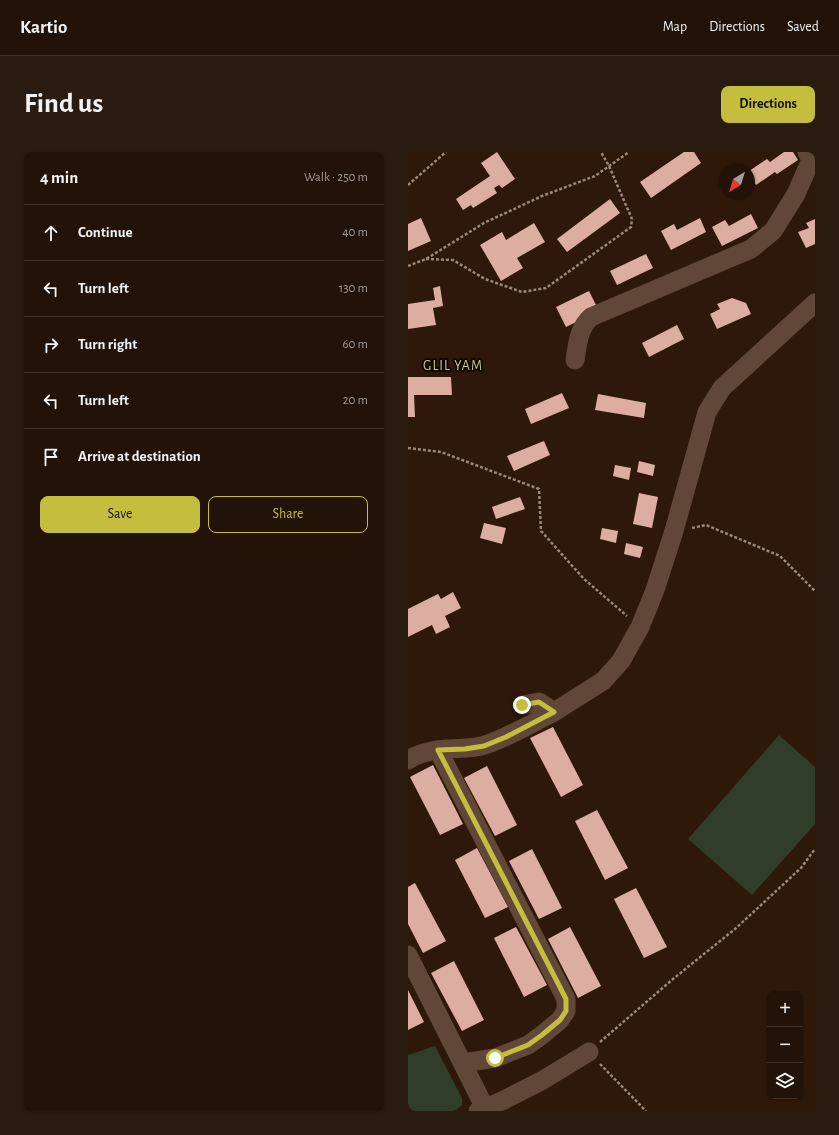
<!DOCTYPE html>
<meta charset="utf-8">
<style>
:root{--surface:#221207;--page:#2a1b11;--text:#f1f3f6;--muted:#a29e9b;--line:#3f3228;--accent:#c4bd3e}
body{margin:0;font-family:"Alegreya Sans",sans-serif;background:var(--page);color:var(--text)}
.controls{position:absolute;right:12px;bottom:12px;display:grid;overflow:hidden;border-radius:8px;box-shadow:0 1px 3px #0004}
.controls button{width:36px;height:36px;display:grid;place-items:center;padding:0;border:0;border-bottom:1px solid var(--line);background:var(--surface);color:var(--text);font:20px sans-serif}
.compass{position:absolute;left:311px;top:12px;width:36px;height:36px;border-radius:50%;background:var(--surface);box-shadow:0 1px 3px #0004;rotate:218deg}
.stop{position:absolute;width:12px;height:12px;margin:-9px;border:3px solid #c4bd3e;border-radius:50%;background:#fff}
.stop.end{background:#c4bd3e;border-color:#fff;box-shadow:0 1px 4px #0008}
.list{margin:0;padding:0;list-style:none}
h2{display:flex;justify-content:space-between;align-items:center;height:52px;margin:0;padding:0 16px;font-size:17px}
h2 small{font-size:13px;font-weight:400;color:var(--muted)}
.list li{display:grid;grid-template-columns:26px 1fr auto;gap:12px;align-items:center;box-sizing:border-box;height:56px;padding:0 16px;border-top:1px solid var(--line)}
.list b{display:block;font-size:15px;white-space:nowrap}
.list em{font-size:13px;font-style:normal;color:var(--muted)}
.actions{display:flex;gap:8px;padding:12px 16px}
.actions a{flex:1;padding:9px 0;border:1px solid var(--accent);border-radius:8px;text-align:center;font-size:14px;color:var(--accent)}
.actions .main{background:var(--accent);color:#111}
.icon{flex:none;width:22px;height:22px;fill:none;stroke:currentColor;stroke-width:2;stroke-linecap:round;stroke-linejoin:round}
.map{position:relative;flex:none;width:407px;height:959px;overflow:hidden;border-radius:8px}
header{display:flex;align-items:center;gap:24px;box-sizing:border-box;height:56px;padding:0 20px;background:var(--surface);border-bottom:1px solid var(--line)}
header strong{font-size:19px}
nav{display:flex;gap:22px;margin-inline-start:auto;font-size:14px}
.intro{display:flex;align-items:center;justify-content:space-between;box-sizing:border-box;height:96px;padding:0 24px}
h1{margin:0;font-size:28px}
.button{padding:10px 18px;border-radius:8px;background:var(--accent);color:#111;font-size:14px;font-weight:700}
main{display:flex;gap:24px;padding:0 24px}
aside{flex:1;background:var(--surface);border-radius:8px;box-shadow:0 1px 3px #0004}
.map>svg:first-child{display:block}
</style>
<header>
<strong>Kartio</strong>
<nav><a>Map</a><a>Directions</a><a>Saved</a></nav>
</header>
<div class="intro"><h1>Find us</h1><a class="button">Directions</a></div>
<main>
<aside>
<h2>4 min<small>Walk · 250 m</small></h2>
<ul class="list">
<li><svg class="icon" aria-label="ahead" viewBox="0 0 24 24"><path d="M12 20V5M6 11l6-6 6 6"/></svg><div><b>Continue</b></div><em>40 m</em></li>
<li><svg class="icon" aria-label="left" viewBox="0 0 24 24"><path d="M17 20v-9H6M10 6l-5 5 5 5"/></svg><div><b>Turn left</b></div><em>130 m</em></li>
<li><svg class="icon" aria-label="right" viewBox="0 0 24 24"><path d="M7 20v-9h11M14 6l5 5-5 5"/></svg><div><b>Turn right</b></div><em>60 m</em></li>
<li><svg class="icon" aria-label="left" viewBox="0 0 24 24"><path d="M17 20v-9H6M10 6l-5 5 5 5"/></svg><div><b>Turn left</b></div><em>20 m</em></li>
<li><svg class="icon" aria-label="arrive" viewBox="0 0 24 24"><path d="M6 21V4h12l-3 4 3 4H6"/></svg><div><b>Arrive at destination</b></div></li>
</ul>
<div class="actions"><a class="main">Save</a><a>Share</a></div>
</aside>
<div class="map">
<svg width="407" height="959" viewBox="0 0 407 959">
<rect width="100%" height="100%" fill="#2e1809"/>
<g fill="#303d29">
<path d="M371,583L407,615V672L344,743L280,687Z"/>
<path d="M27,894L54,946V953L48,958L44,959H0V903Z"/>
</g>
<g fill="#dcaea1">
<path d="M89,0L107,27L94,36L91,33L86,36L89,41L65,56L63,53L55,58L48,47L82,24L73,11Z"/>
<path d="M276,0H286L293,11L243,46L232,30Z"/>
<path d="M376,0H385L390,8L369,22L367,20L348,33L341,23V19L359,7L362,10Z"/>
<path d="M202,47L212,61L159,100L149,87Z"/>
<path d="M343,62L350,76L314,94L304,75L317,68L321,74Z"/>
<path d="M13,66L23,89L0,99V72Z"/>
<path d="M292,66L298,80L263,98L253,79L266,72L269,78Z"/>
<path d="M407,67V92L398,96L390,80L401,76L398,71Z"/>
<path d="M126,71L137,90L109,106L115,116L93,129L72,93L94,80L98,88Z"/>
<path d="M238,102L245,116L209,133L202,119Z"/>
<path d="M32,134L35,154L25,156L28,173L0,177V152L27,148L25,136Z"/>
<path d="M181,139L191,159L158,175L148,155Z"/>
<path d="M324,146L338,151L343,162L309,177L302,162L312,157L309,152Z"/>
<path d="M269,173L276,187L241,205L234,191Z"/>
<path d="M0,225H43L44,243H6L7,265H0Z"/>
<path d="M154,241L161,256L123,272L117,257Z"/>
<path d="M190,242L238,251L236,266L187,258Z"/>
<path d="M136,289L142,303L106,319L99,304Z"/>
<path d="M231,309L247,313L245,324L229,320Z"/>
<path d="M207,313L223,316L221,328L205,324Z"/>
<path d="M231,341L250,345L244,376L225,372Z"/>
<path d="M112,345L117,357L88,367L84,355Z"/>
<path d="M76,371L98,376L94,392L72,386Z"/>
<path d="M194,376L210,379L208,391L192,387Z"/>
<path d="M218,391L235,395L232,406L216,402Z"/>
<path d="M45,440L53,456L37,464L42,475L28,482L24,473L0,485V457L30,442L33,447Z"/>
<path d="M145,575L175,633L153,645L122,586Z"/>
<path d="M25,613L55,672L32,683L2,625Z"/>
<path d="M79,614L109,673L87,684L56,626Z"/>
<path d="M189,658L220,716L197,728L167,669Z"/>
<path d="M69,696L100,755L77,766L47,708Z"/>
<path d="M124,697L154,756L131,767L101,709Z"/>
<path d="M7,731L38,789L15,801L0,772V735Z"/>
<path d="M228,736L259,795L236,806L206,747Z"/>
<path d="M108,775L139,833L116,845L86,786Z"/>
<path d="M162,775L193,834L170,846L140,787Z"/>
<path d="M46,809L76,868L54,879L23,821Z"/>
<path d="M0,838L16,870L0,878Z"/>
</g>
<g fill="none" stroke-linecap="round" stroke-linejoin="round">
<g stroke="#99887d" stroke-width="2.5" stroke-dasharray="3 2" stroke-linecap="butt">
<path d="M0,33L38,0"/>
<path d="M18,107L45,108L77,127L114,140L138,136L223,75L224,67L201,14L193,0"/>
<path d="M0,114L18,107L76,71L134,44L187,24L221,0"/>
<path d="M0,296L33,300L131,337L133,379L176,427L219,464"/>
<path d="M284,376L298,373L372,404L407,439"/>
<path d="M192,890L265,827L327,777L393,716L407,697"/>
<path d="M192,912L238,959"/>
</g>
<g stroke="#604737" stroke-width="19">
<path d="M167,208C170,191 170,177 183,165L343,97L365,79L388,42L403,8L399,0"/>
<path d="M114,553L131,550L146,560L195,529L213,509L232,475L247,438L266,379L299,260L314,236L407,151"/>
<path d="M30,598L158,847V859L152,868L134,883L120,893L87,906L55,911"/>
<path d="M0,608C11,601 24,598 38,597C51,596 65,597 77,593C101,585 124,571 146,560"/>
<path d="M0,803L77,956"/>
<path d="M70,959L94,949L135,928L181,900"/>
</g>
</g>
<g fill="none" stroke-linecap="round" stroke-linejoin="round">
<path stroke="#c4bd3e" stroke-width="5" d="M87,906L120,893L134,883L152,868L158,859V847L30,598L57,597L76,594L98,585L146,560L131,550L114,553"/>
</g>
<g text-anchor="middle" stroke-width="4" stroke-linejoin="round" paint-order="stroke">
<g font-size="14" letter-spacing="1" fill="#cdc97b" stroke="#0f0602">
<text x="45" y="218">GLIL YAM</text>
</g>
</g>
</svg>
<div class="controls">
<button>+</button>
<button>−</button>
<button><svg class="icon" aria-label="layers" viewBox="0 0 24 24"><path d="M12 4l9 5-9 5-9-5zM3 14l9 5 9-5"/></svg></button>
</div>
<svg class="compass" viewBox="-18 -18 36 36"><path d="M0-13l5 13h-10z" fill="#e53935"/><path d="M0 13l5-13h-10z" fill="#a29e9b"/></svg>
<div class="stop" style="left:87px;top:906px"></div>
<div class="stop end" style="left:114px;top:553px"></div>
</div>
</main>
